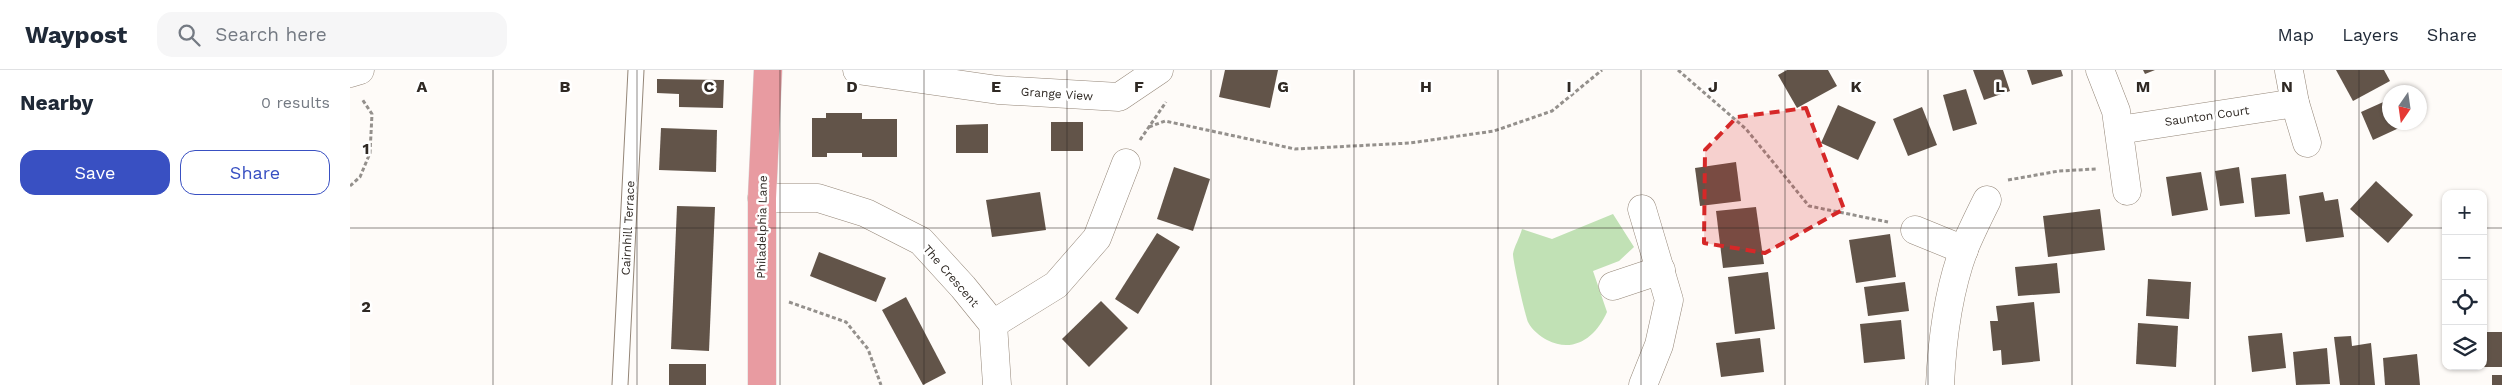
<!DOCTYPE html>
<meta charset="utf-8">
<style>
:root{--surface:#fff;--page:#f6f6f7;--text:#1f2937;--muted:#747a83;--line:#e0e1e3;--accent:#3950c2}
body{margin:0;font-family:"Work Sans",sans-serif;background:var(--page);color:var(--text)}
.controls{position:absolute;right:15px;bottom:15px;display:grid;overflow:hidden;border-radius:10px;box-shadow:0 1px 4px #0004}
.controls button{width:45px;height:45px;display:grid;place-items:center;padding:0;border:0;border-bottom:1px solid var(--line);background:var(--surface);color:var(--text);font:25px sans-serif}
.compass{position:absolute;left:2032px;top:15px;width:45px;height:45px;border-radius:50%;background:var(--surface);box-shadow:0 1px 4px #0004;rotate:193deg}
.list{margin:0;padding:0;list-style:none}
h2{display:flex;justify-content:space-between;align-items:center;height:65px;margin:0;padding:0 20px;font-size:21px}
h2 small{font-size:16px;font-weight:400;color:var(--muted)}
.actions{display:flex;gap:10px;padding:15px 20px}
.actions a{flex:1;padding:11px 0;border:1px solid var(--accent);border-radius:15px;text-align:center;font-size:18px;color:var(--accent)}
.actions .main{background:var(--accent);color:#fff}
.icon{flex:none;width:28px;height:28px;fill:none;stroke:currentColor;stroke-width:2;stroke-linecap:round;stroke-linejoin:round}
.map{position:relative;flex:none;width:2152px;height:315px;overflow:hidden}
header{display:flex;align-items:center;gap:30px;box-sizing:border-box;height:70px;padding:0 25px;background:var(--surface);border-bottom:1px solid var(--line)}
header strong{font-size:24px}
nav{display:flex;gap:28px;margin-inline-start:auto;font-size:18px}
.search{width:350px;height:45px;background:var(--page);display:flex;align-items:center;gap:12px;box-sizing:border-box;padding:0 18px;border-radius:15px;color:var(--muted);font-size:19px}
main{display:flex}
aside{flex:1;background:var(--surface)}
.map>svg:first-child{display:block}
</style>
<header>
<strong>Waypost</strong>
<div class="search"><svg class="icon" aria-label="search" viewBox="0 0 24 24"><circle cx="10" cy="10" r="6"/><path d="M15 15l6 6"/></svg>Search here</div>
<nav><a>Map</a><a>Layers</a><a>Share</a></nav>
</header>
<main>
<aside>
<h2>Nearby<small>0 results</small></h2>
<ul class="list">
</ul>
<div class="actions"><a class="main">Save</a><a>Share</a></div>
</aside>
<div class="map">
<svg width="2152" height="315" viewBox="0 0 2152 315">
<rect width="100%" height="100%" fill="#fefbf8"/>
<path fill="#c1e1b5" d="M1263,144L1284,177L1269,191L1243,201L1257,242C1246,267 1224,284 1197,270C1190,266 1182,260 1178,252C1175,245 1163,192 1163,184C1164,177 1170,167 1172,159L1202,169Z"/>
<g fill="#625449">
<path d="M875,0H928L920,38L869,27Z"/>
<path d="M1437,0H1478L1487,16L1447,38L1428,5Z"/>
<path d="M1623,0H1653L1660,21L1634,30Z"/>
<path d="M1677,0H1711L1713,6L1682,15Z"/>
<path d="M1793,0H1805L1795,4Z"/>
<path d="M1986,0H2034L2040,11L2003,31Z"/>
<path d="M307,9L374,10L373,38L329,37V24L307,23Z"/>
<path d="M1616,19L1627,54L1603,61L1593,25Z"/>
<path d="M2040,29V52H2062L2023,70L2011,42Z"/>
<path d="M1488,35L1526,52L1508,90L1471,73Z"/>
<path d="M1572,37L1587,75L1558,86L1543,49Z"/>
<path d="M476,43H512V49H547V87H512V83H477V87H462V48H476Z"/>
<rect x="701" y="52" width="32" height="29"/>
<path d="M638,54V83H606V55Z"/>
<path d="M311,58L367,60L366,102L309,100Z"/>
<path d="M1386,92L1391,131L1350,136L1345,98Z"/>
<path d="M824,97L860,109L843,161L807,149Z"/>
<path d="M1889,97L1894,133L1870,136L1865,101Z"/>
<path d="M1851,102L1858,140L1822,146L1816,107Z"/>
<path d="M1936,104L1940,144L1905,147L1901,108Z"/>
<path d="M2026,111L2063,145L2038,173L2000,139Z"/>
<path d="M690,122L696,160L642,167L636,130Z"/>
<path d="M1973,122L1975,131L1988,129L1994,167L1956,172L1949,126Z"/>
<path d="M327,136L365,137L359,281L321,279Z"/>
<path d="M1406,137L1414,194L1373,198L1366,141Z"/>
<path d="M1750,139L1755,180L1698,187L1693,146Z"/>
<path d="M807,163L830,177L788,244L765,229Z"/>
<path d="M1540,164L1546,207L1506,213L1499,170Z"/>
<path d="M469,182L536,208L526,232L460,206Z"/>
<path d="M1707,193L1710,223L1668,226L1665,197Z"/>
<path d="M1418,202L1425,259L1385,264L1378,207Z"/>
<path d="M1798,209L1841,212L1839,249L1796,246Z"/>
<path d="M1555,212L1559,241L1518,246L1514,217Z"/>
<path d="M556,227L596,303L573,315L532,240Z"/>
<path d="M751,231L778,258L739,297L712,269Z"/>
<path d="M1684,232L1690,291L1652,295L1651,280L1643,281L1640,251H1648L1646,236Z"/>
<path d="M1551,250L1555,289L1514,293L1510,254Z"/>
<path d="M1788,253L1828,256L1826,297L1786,294Z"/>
<rect x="2133" y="262" width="19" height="35"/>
<path d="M1932,263L1936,298L1902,302L1898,266Z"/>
<path d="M2001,266L2002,276L2021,273L2025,315H1990L1984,267Z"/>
<path d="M1410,268L1414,302L1371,307L1366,273Z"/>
<path d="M1977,278L1980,314L1946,315L1943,282Z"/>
<path d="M2067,284L2070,315H2035L2033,288Z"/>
<rect x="319" y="294" width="37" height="21"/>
<rect x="2142" y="305" width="10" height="10"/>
</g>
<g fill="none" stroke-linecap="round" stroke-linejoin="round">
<g stroke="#948678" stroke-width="17">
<path id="service" d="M270,315L286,0"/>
</g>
<g stroke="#948678" stroke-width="29">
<g id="minor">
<path d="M507,0L648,20L769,27L809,0"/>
<path d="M1750,0L1766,41L1777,121"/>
<path d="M1939,1L1945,33"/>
<path d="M0,3L10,0"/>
<path d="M1769,60L1945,33L1957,73"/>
<path d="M412,128H468L516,143L571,171L613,217L643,254L647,315"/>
<path d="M1292,139L1319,230L1309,275L1293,315"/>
<path d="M1565,160L1614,180"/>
<path d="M1263,216L1311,200"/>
<path d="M643,254L706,215L747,168L776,93"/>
<path d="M1590,315C1592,270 1598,222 1614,179C1621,162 1629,146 1637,130"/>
</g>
</g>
<g stroke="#dad8d8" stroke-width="29">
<path id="primary" d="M412,315V128L418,0"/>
</g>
<g stroke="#94908c" stroke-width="3" stroke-dasharray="4 2.5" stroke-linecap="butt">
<path d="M1328,0L1396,59L1459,136L1538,152"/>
<path d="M799,57L815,51L945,79L1060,73L1144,61L1202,41L1252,0"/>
<path d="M790,70L816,32"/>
<path d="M1658,110L1709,101L1746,99"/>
<path d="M0,116L10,107L20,83L22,44L12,29"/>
<path d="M439,232L496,252L518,279L531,315"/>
</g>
<use href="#service" stroke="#fff" stroke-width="15"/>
<use href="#minor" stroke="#fff" stroke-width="28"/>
<use href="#primary" stroke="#e89ba1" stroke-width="28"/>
</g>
<path fill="#d62828" fill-opacity="0.2" stroke="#d62828" stroke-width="4" stroke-dasharray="10 6" stroke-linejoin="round" d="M1456,38L1494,139L1415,183L1354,173L1355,80L1387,47Z"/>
<path fill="none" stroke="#2f2924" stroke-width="1" stroke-opacity="0.55" d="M143,0V315M287,0V315M430,0V315M574,0V315M717,0V315M861,0V315M1004,0V315M1148,0V315M1291,0V315M1435,0V315M1578,0V315M1722,0V315M1865,0V315M2009,0V315M0,158H2096M2133,158H2152"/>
<g text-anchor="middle" stroke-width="5" stroke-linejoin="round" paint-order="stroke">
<g font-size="12" fill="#2f2924" stroke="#fff">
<text transform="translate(707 24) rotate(4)" y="4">Grange View</text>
<text transform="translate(1857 46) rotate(-8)" y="4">Saunton Court</text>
<text transform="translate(412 157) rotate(-89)" y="4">Philadelphia Lane</text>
<text transform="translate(278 158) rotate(-87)" y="4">Cairnhill Terrace</text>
<text transform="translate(601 206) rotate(49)" y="4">The Crescent</text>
</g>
</g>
<g font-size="16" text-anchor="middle" font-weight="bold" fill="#2f2924" stroke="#fff" stroke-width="5" stroke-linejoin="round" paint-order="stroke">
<text x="72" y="22">A</text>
<text x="215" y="22">B</text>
<text x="359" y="22">C</text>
<text x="502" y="22">D</text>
<text x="646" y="22">E</text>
<text x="789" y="22">F</text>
<text x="933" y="22">G</text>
<text x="1076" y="22">H</text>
<text x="1219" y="22">I</text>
<text x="1363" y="22">J</text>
<text x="1506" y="22">K</text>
<text x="1650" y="22">L</text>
<text x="1793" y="22">M</text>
<text x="1937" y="22">N</text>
<text x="16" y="84">1</text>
<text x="16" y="242">2</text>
</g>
</svg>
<div class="controls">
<button>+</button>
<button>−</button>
<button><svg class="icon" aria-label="locate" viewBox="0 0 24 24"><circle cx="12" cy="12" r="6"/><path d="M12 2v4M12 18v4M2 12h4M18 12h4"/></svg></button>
<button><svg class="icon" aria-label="layers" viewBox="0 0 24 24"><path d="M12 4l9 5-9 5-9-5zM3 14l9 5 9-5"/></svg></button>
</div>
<svg class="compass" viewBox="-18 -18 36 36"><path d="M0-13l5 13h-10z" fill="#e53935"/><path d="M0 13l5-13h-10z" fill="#747a83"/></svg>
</div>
</main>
